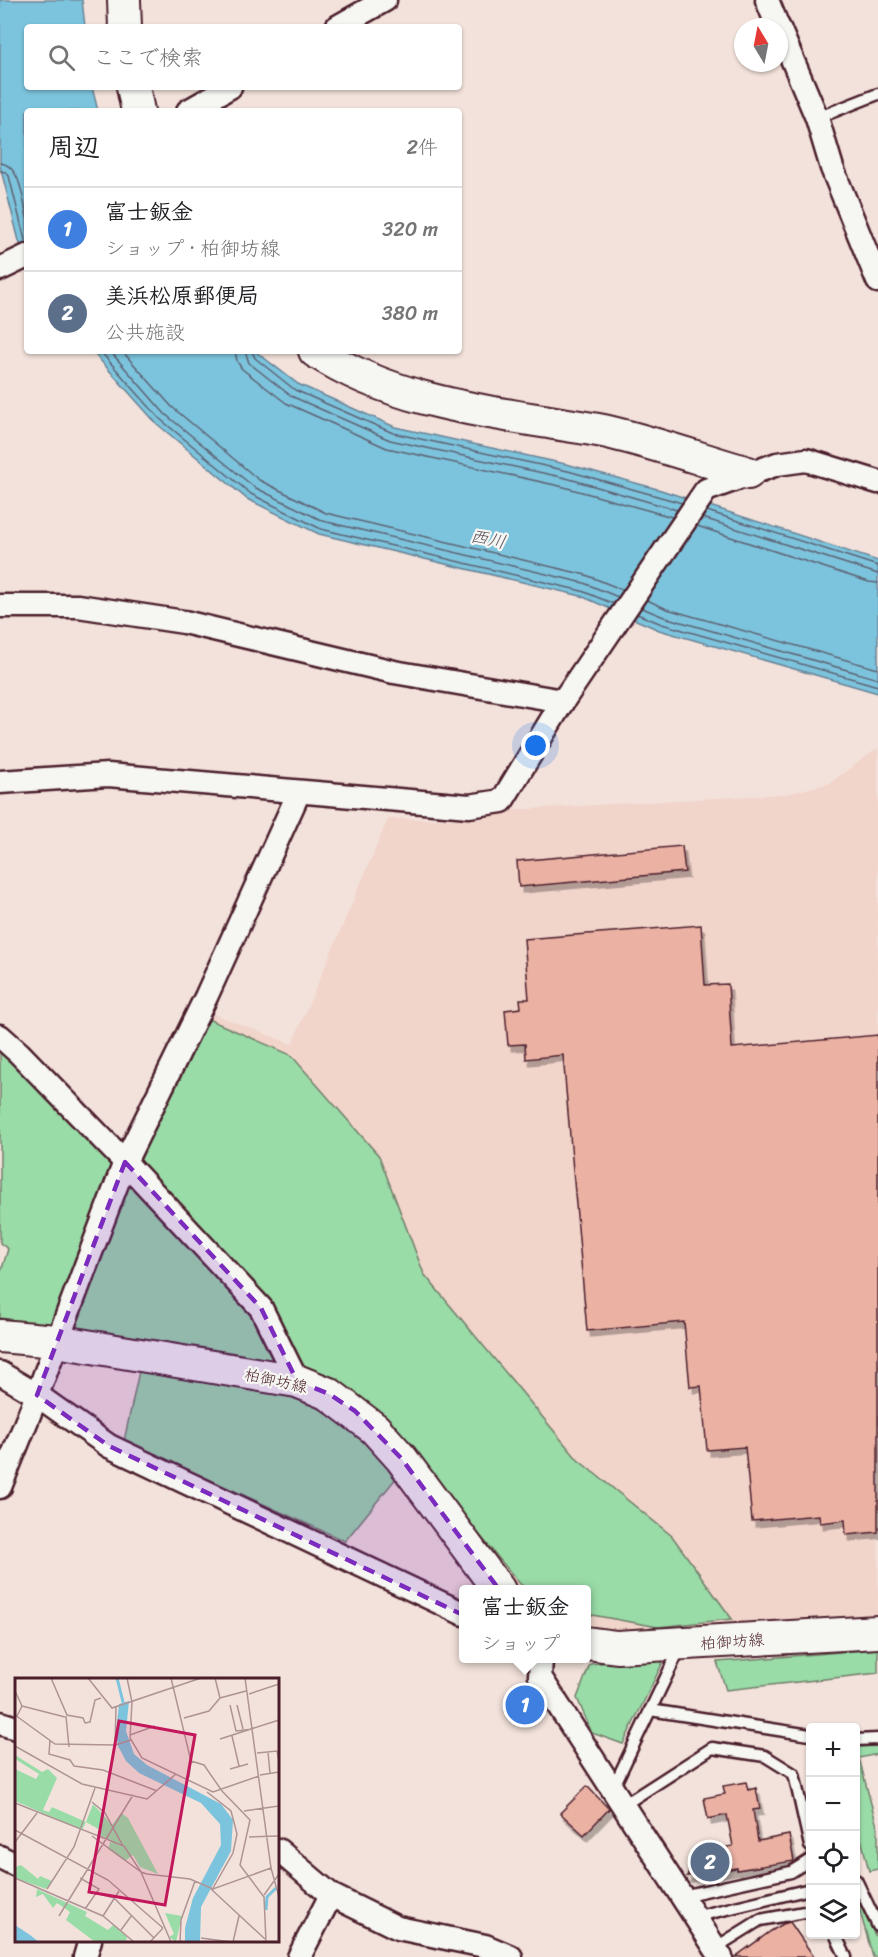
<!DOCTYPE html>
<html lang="ja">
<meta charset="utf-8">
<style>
:root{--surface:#fff;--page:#f2f2f2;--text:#202124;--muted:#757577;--line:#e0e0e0;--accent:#c8321e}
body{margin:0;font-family:Sriracha,"Klee One",sans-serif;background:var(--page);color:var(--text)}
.controls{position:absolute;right:18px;bottom:18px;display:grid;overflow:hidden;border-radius:6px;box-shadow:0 2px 4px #0004}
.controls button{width:54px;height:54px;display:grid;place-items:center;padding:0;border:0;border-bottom:2px solid var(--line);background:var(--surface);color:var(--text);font:30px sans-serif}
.compass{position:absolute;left:734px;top:18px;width:54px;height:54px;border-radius:50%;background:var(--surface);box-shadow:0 2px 4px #0004;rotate:350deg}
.you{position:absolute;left:536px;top:746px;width:21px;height:21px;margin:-15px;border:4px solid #fff;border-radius:50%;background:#1a73e8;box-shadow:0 0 0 9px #1a73e833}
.badge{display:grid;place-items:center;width:39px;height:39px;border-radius:50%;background:var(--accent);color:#fff;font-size:20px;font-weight:700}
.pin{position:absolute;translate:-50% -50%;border:3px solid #fff;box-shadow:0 2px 6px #0006}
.popup{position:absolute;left:459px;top:1585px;width:132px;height:78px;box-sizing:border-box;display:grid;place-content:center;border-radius:6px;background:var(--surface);filter:drop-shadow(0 2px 4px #0005);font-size:20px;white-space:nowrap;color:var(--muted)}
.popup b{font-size:22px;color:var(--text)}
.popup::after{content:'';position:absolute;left:50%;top:100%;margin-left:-12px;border:12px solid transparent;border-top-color:var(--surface)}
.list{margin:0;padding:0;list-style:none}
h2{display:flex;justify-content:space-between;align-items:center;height:78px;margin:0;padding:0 24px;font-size:26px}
h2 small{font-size:20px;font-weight:400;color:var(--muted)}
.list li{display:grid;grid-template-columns:39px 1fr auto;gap:18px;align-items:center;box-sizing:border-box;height:84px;padding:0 24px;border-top:2px solid var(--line)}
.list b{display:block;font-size:22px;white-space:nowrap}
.list p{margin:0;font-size:20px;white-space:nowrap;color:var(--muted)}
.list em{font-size:20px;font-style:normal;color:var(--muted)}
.icon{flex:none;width:33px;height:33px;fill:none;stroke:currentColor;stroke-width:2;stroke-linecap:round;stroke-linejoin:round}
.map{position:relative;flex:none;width:878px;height:1957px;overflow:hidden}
.search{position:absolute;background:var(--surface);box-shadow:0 2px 4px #0004;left:24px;top:24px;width:438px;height:66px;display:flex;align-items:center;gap:15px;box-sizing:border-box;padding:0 21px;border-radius:6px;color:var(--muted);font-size:22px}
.panel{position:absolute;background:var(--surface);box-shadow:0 2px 4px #0004;left:24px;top:108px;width:438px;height:246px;border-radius:6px}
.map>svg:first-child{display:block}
</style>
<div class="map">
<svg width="878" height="1957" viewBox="0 0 878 1957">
<defs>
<filter id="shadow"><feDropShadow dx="3.5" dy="6" stdDeviation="0" flood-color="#0004"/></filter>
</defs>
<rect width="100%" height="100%" fill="#f3e2db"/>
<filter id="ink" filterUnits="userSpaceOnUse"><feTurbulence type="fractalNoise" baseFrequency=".0167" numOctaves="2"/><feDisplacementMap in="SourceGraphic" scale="12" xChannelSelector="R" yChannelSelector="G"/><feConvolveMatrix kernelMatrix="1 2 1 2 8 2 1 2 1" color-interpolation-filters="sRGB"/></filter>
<g filter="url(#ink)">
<path fill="#f1d4ca" d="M878,748V1617L630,1634L587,1628L586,1590L516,1589L491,1569L405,1449L64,1334L208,1012L292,1044L388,819H481L510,810L786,794L830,783Z"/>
<g fill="#99dca8" stroke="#727e6a" stroke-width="1.5">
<path d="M203,1017L291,1055L379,1156L424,1274L578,1460L672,1536L732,1619L658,1627L587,1614L586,1590L530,1589L521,1585L414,1456L345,1541L124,1441L146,1339L0,1318V1275L8,1249L0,1243V1042L127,1177Z"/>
<path d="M878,1649V1673L726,1690L717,1662Z"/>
<path d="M666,1656L623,1744L592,1733L577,1698L590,1664Z"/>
<path d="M878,1746V1754L859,1758L878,1830V1869L869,1871L856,1818V1747Z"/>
<path d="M856,1898L878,1941V1957H873Z"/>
</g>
<g fill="#7cc4dd" stroke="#688296" stroke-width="1.5">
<path d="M0,0H82L85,27H27V87H92L98,111H27V262L19,241L0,166Z"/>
<path d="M92,351H255L298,384L395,427L570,465L661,490L878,561V693L659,630L581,596L319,534L247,499L156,423Z"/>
</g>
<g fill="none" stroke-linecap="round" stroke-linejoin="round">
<g stroke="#5e6172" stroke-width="1.5">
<path d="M0,163C21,165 23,201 27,218"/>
<path d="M0,171L6,172L9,176L26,244"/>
<path d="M100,351L160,419L251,494L321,529L582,591L614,604"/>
<path d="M110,351L165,414L254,487L323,521L584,583L618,597"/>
<path d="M122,351L172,407L259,480L326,513L586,575L623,590"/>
<path d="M235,351L237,361L242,369L286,403L387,448L564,487L672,517"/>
<path d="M245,351L249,363L291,396L390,440L566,478L677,510"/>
<path d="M252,351L255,358L295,390L393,433L568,471L682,503"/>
<path d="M707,511L878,566"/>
<path d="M703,518L878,574"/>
<path d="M697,526L869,582L878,583"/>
<path d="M647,600L667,609L878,669"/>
<path d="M642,608L664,617L878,679"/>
<path d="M637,614L662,624L878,686"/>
</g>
</g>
<g fill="#ebb2a4" stroke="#4a1f2b" stroke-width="1.5" filter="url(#shadow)">
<path d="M682,846L685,872L519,887L517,861Z"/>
<path d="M701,925L705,985L728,984L732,1048L878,1035V1532L846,1535L845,1520L820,1523L819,1515L752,1521L745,1447L707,1450L701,1386L690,1387L684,1322L587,1331L563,1055L526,1059L525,1044L508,1045L505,1010L521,1008L520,999H529L524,939Z"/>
<path d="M746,1782L748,1790L756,1788L760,1809L753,1810L758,1841L789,1835L794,1861L737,1870V1868L687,1876L696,1853L733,1846L727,1815L708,1819L704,1798L725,1794L723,1786Z"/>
<path d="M587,1786L609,1809L584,1835L560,1813Z"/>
<path d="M790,1922L814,1957H735L771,1931L783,1924Z"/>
</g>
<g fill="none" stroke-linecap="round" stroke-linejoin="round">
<g stroke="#4a1f2b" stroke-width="15">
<g id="lane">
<path d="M817,118L878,94"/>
<path d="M650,1710L810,1735"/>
<path d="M856,1740L878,1739"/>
<path d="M613,1788L680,1648"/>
<path d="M622,1806L712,1748L765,1756L794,1774L810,1846"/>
<path d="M856,1880L878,1926"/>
<path d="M682,1896L791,1872L810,1860"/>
<path d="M694,1917L810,1889"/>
<path d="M835,1934L846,1957"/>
<path d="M715,1948L760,1920L810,1911"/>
</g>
</g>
<g stroke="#4a1f2b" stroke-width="27">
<g id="street">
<path d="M767,0L778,27"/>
<path d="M337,27L385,0"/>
<path d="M779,28L817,118L832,168L878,281"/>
<path d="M188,111L230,87"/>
<path d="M0,269L27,256"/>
<path d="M0,606H78L184,622L394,672L563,701"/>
<path d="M0,782L108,775L469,806L502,801L563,701L706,490L777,464L806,460L878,482"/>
<path d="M0,1036L19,1053L125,1162L261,1308L297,1381"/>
<path d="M0,1373L37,1395L109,1446L464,1614"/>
<path d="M0,1487L37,1395L125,1162L206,997L299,792"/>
<path d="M541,1658L540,1677L721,1957"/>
<path d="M0,1723L16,1728"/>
<path d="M278,1850L331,1895L398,1928L485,1946L511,1957"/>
<path d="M0,1857L16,1865"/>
<path d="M85,1957L90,1940"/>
<path d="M299,1957L331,1895"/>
</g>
</g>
<g stroke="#4a1f2b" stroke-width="36">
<g id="secondary">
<path d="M124,0L125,27"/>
<path d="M133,87L138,111"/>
<path d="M315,351C386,397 467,409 549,422C570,426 592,428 612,433C658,444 703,460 748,473"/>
<path d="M0,1336L56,1341L297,1381L329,1394L375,1429L401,1458L499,1590"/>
<path d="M586,1643L617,1647L878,1632"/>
</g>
</g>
<use href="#lane" stroke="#f6f6f2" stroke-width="10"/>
<use href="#street" stroke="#f6f6f2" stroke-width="22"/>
<use href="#secondary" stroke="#f6f6f2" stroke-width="32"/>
</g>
</g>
<path fill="#7b2cbf" fill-opacity="0.2" stroke="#7b2cbf" stroke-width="4.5" stroke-dasharray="12 8" stroke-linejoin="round" d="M125,1162L261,1308L297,1381L329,1394L355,1411L401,1458L501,1592L542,1636L488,1625L459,1613L109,1446L37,1395Z"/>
<g text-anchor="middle" stroke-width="4.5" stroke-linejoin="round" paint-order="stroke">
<g font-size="16" fill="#4a1f2b" stroke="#f6f6f2">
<text transform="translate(276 1380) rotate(12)" y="6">柏御坊線</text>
<text transform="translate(732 1641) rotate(-4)" y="6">柏御坊線</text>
</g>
<g font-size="18" font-style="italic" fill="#595160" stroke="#f6f6f2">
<text transform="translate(488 539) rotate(12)" y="6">西川</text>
</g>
</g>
<g transform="translate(15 1678)">
<rect width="264" height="264" fill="#f3e2db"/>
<path d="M0,77L27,94L33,91L42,100L28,132L34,134L37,129L71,144L67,152L0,123V91L21,101L24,96L0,81ZM78,126L97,147L106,135L113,140L143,196L125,189L118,177L110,183L93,171L96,162L83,158L85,152L71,144ZM6,187L23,201L25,198L37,203L31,211L0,200V189ZM22,211L72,234L70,238L93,252L98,247L112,259L111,264H80L51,242L55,234L42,225L38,230L28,216L21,219ZM150,235L167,238L161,264L154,259L159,256Z" fill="#99dca8"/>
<path d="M114,23L111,53L119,76L132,87L206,126L218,142L216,173L186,229L185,264H170V250L178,220L206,167L205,146L186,125L124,95L111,83L103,68L101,55L104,26ZM0,247L15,257L24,264H0Z" fill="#7cc4dd"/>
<path fill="none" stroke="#7cc4dd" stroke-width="3" d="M102,0L109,28M251,232L252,219L261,210"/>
<path fill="none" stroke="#af9495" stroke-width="1.5" d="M36,0L52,37L68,40L70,45L75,44L80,22L86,20M73,0L97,30L186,0M112,0L117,24L115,60L127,80L198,114L244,98M156,0L176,83L174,99M200,0L205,20M230,0L256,190L264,219M0,13L7,28L2,38M234,16L264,6M215,27L221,53L238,51M222,27L228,51M7,28L50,39M0,37L40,66L100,67L116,62M51,38L54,69M169,40L194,33L205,20L231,13M115,57L140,48M217,58L224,88M205,61L264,42M35,62L34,76L55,82L59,88L88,92L142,113M100,67L101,29M0,68L67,106L132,121L161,96M253,74L255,95M242,75L262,73L264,83M176,83L189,87L207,113L235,142L225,187L249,219L251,264M215,91L233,86M245,97L264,94M192,114L216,133L222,156L218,175L198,210M77,124L90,135L108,168M0,125L109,168L126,194L132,196L175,201L198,211L256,190M229,133L264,128M0,152L93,202L148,250M77,158L126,194L156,264M234,159L264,158M0,164L22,135M0,200L88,238L119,264M65,200L84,211L70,231M32,211L59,169L80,110M196,211L250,261M81,215L99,220M249,217L264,196M99,220L139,260M44,238L118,117M88,238L104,213M106,252L117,237M186,260L216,264M135,264L148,250M165,264L166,242L180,203M218,264L224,238"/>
<path fill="#c2185b" fill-opacity="0.15" stroke="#c2185b" stroke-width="3" d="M104,43L180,57L150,227L74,214Z"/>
<rect width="264" height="264" fill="none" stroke="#4a1f2b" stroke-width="3"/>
</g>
</svg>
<div class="controls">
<button>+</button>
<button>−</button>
<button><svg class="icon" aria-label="locate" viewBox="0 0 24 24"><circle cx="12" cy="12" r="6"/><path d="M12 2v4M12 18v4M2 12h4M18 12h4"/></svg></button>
<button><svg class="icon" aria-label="layers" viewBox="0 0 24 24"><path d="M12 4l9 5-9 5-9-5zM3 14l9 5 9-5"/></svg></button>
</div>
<svg class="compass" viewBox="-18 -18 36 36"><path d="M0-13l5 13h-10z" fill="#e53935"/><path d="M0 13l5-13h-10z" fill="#757577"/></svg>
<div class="you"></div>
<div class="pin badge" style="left:525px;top:1705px;background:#3f7fe0">1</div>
<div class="popup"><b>富士鈑金</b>ショップ</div>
<div class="pin badge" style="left:710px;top:1862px;background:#5c6f8a">2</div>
<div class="search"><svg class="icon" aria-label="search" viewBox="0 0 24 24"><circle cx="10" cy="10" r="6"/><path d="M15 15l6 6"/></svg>ここで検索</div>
<section class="panel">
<h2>周辺<small>2件</small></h2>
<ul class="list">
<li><span class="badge" style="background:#3f7fe0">1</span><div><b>富士鈑金</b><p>ショップ · 柏御坊線</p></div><em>320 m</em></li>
<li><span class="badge" style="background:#5c6f8a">2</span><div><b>美浜松原郵便局</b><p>公共施設</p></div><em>380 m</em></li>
</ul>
</section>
</div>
